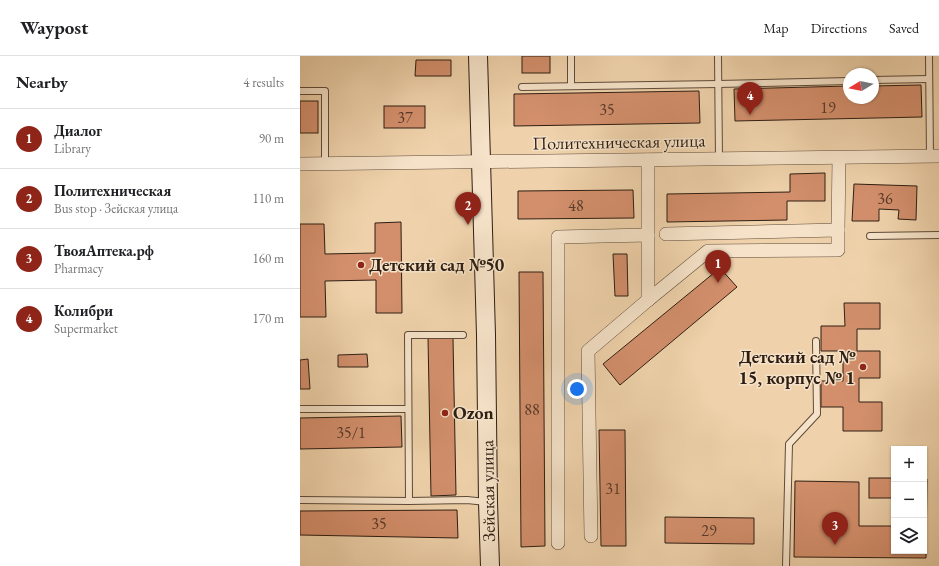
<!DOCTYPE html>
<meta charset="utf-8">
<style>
:root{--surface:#fff;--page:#f2f2f2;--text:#202124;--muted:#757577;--line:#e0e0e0;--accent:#8f2418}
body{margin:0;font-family:"EB Garamond",serif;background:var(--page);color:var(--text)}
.controls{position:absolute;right:12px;bottom:12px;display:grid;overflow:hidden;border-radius:0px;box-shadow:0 1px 3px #0004}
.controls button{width:36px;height:36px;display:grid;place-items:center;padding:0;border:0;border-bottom:1px solid var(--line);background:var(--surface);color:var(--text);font:20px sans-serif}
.compass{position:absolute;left:543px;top:12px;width:36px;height:36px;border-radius:50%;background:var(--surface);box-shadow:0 1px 3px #0004;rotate:260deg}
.you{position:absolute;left:277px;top:333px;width:14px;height:14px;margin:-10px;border:3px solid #fff;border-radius:50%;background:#1a73e8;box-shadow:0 0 0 6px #1a73e833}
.badge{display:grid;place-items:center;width:26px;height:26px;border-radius:50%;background:var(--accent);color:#fff;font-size:13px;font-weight:700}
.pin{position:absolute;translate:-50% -33px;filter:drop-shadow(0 1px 2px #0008)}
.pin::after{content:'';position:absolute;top:21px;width:14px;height:12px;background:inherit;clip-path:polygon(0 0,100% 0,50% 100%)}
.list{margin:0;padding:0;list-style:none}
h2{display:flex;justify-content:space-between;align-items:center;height:52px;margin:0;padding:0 16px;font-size:17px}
h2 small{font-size:13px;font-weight:400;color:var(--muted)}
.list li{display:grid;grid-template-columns:26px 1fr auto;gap:12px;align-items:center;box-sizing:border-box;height:60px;padding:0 16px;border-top:1px solid var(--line)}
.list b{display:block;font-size:15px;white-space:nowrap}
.list p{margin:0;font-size:13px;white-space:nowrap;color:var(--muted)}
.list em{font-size:13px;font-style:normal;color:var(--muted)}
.icon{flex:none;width:22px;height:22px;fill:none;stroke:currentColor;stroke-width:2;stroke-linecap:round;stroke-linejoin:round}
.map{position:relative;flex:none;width:639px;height:510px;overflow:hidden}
header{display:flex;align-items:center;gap:24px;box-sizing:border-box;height:56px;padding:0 20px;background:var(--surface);border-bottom:1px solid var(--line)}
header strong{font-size:19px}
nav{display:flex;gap:22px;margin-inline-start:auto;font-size:14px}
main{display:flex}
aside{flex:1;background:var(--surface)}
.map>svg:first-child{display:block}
</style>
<header>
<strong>Waypost</strong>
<nav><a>Map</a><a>Directions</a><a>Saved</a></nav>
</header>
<main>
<aside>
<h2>Nearby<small>4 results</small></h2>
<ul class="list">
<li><span class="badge">1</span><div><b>Диалог</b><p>Library</p></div><em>90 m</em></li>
<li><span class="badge">2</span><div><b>Политехническая</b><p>Bus stop · Зейская улица</p></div><em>110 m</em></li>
<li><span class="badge">3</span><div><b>ТвояАптека.рф</b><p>Pharmacy</p></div><em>160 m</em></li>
<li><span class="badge">4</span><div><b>Колибри</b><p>Supermarket</p></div><em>170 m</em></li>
</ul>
</aside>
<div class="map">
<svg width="639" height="510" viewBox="0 0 639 510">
<rect width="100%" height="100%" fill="#efd2ab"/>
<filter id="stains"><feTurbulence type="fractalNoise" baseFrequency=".005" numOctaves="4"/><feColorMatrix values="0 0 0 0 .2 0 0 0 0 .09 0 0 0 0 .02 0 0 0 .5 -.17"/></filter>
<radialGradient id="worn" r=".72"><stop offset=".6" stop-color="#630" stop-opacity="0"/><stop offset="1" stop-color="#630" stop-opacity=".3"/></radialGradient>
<g fill="#d38f6c" stroke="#2e1e13">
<rect x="222" y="0" width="28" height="17"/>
<path d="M116,4H151V20H115Z"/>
<path d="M621,29L622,61L435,65L434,33L549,30V42H573V30Z"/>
<path d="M399,35L400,67L214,70V38Z"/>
<rect x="0" y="45" width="18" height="32"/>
<rect x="84" y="50" width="41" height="22"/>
<path d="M525,117V145H487V164L367,166V138L490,136V118Z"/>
<path d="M554,128L617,130L616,164L598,163L599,154L579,153V165H552Z"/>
<path d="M333,134L334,162L218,163V135Z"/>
<path d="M101,166L102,257H76V224L25,225L26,261H0V168H24L25,198L75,197V167Z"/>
<path d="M313,198H327L328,240H315Z"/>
<path d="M420,212L437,231L320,329L303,308Z"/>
<path d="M219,216H243L245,490L221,491Z"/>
<path d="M544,247H580V273H557V295H580V322H559V346H582V375H543V351H521V325H543V295H521V270H545Z"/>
<path d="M128,282H153L156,439L131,440Z"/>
<path d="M67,298L68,311H38V299Z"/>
<path d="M8,303L10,333H0V304Z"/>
<path d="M101,360L102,391L0,393V362Z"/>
<path d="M299,374H325L326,490H301Z"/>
<rect x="569" y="422" width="25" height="20"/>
<path d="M624,423H627L626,502L494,501L495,425L559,426V470H594V495H624Z"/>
<path d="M157,454L158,482L0,479V455Z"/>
<path d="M365,461L454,462V488L365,487Z"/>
</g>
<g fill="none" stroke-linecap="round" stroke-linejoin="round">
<g stroke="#5e4b39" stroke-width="8">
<g id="lane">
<path d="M271,0V30"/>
<path d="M418,0L419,103"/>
<path d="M629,0L630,100"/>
<path d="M573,24L629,23"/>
<path d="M222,31L418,28L549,25"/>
<path d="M0,35H25V108"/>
<path d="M570,180L639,179"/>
<path d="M0,353H108"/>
<path d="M0,444L109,445L167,444L186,446"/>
<path d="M109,445L108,279H163"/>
<path d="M486,510L489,388L517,358L516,285"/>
</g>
</g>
<g stroke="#5e4b39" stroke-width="14">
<g id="street">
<path d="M0,108L639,100"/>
<path d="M366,178L538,174L539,102"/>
<path d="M348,244L408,195L538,194V174"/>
<path d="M291,480L288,295L348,244V104"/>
<path d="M258,487V181L348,179"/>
</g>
</g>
<g stroke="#2e1e13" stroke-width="20">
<path id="secondary" d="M178,0L186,279L188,446L190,510"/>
</g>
<use href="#lane" stroke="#f5e2c8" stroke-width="6"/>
<use href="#street" stroke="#f5e2c8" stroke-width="13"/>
<use href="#secondary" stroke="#f5e2c8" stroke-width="18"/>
</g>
<g fill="#8f2418" stroke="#f5e2c8" stroke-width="1.5">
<circle cx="61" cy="209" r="4"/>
<circle cx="563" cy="311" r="4"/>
<circle cx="145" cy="357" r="4"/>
</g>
<g text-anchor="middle" stroke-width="3" stroke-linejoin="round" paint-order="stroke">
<g font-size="16" fill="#573a29">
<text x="528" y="57">19</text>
<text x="307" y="59">35</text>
<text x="105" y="67">37</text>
<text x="585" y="148">36</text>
<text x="276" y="155">48</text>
<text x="232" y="359">88</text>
<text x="51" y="382">35/1</text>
<text x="313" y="438">31</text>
<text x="79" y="473">35</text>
<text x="409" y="480">29</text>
</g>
<g font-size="18" fill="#2e1e13" stroke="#f5e2c8">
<text transform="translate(319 86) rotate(-1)" y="6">Политехническая улица</text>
<text transform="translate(188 435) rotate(-91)" y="6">Зейская улица</text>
</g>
<g font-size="18" font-weight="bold" fill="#2e1e13" stroke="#f5e2c8" text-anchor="start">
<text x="69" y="215">Детский сад №50</text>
<text x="555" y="307" text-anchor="end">Детский сад №<tspan x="555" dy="21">15, корпус № 1</tspan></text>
<text x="153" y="363">Ozon</text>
</g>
</g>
<rect width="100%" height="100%" filter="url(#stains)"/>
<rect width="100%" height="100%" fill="url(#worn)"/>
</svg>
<div class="controls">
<button>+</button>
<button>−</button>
<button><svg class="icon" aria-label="layers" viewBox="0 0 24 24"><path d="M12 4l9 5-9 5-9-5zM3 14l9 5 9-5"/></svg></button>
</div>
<svg class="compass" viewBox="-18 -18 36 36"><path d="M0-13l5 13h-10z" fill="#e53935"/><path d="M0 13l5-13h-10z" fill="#757577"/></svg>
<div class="you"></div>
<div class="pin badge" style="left:418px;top:227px">1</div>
<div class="pin badge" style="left:168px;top:169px">2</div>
<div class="pin badge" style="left:535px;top:489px">3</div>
<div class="pin badge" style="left:450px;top:59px">4</div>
</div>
</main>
